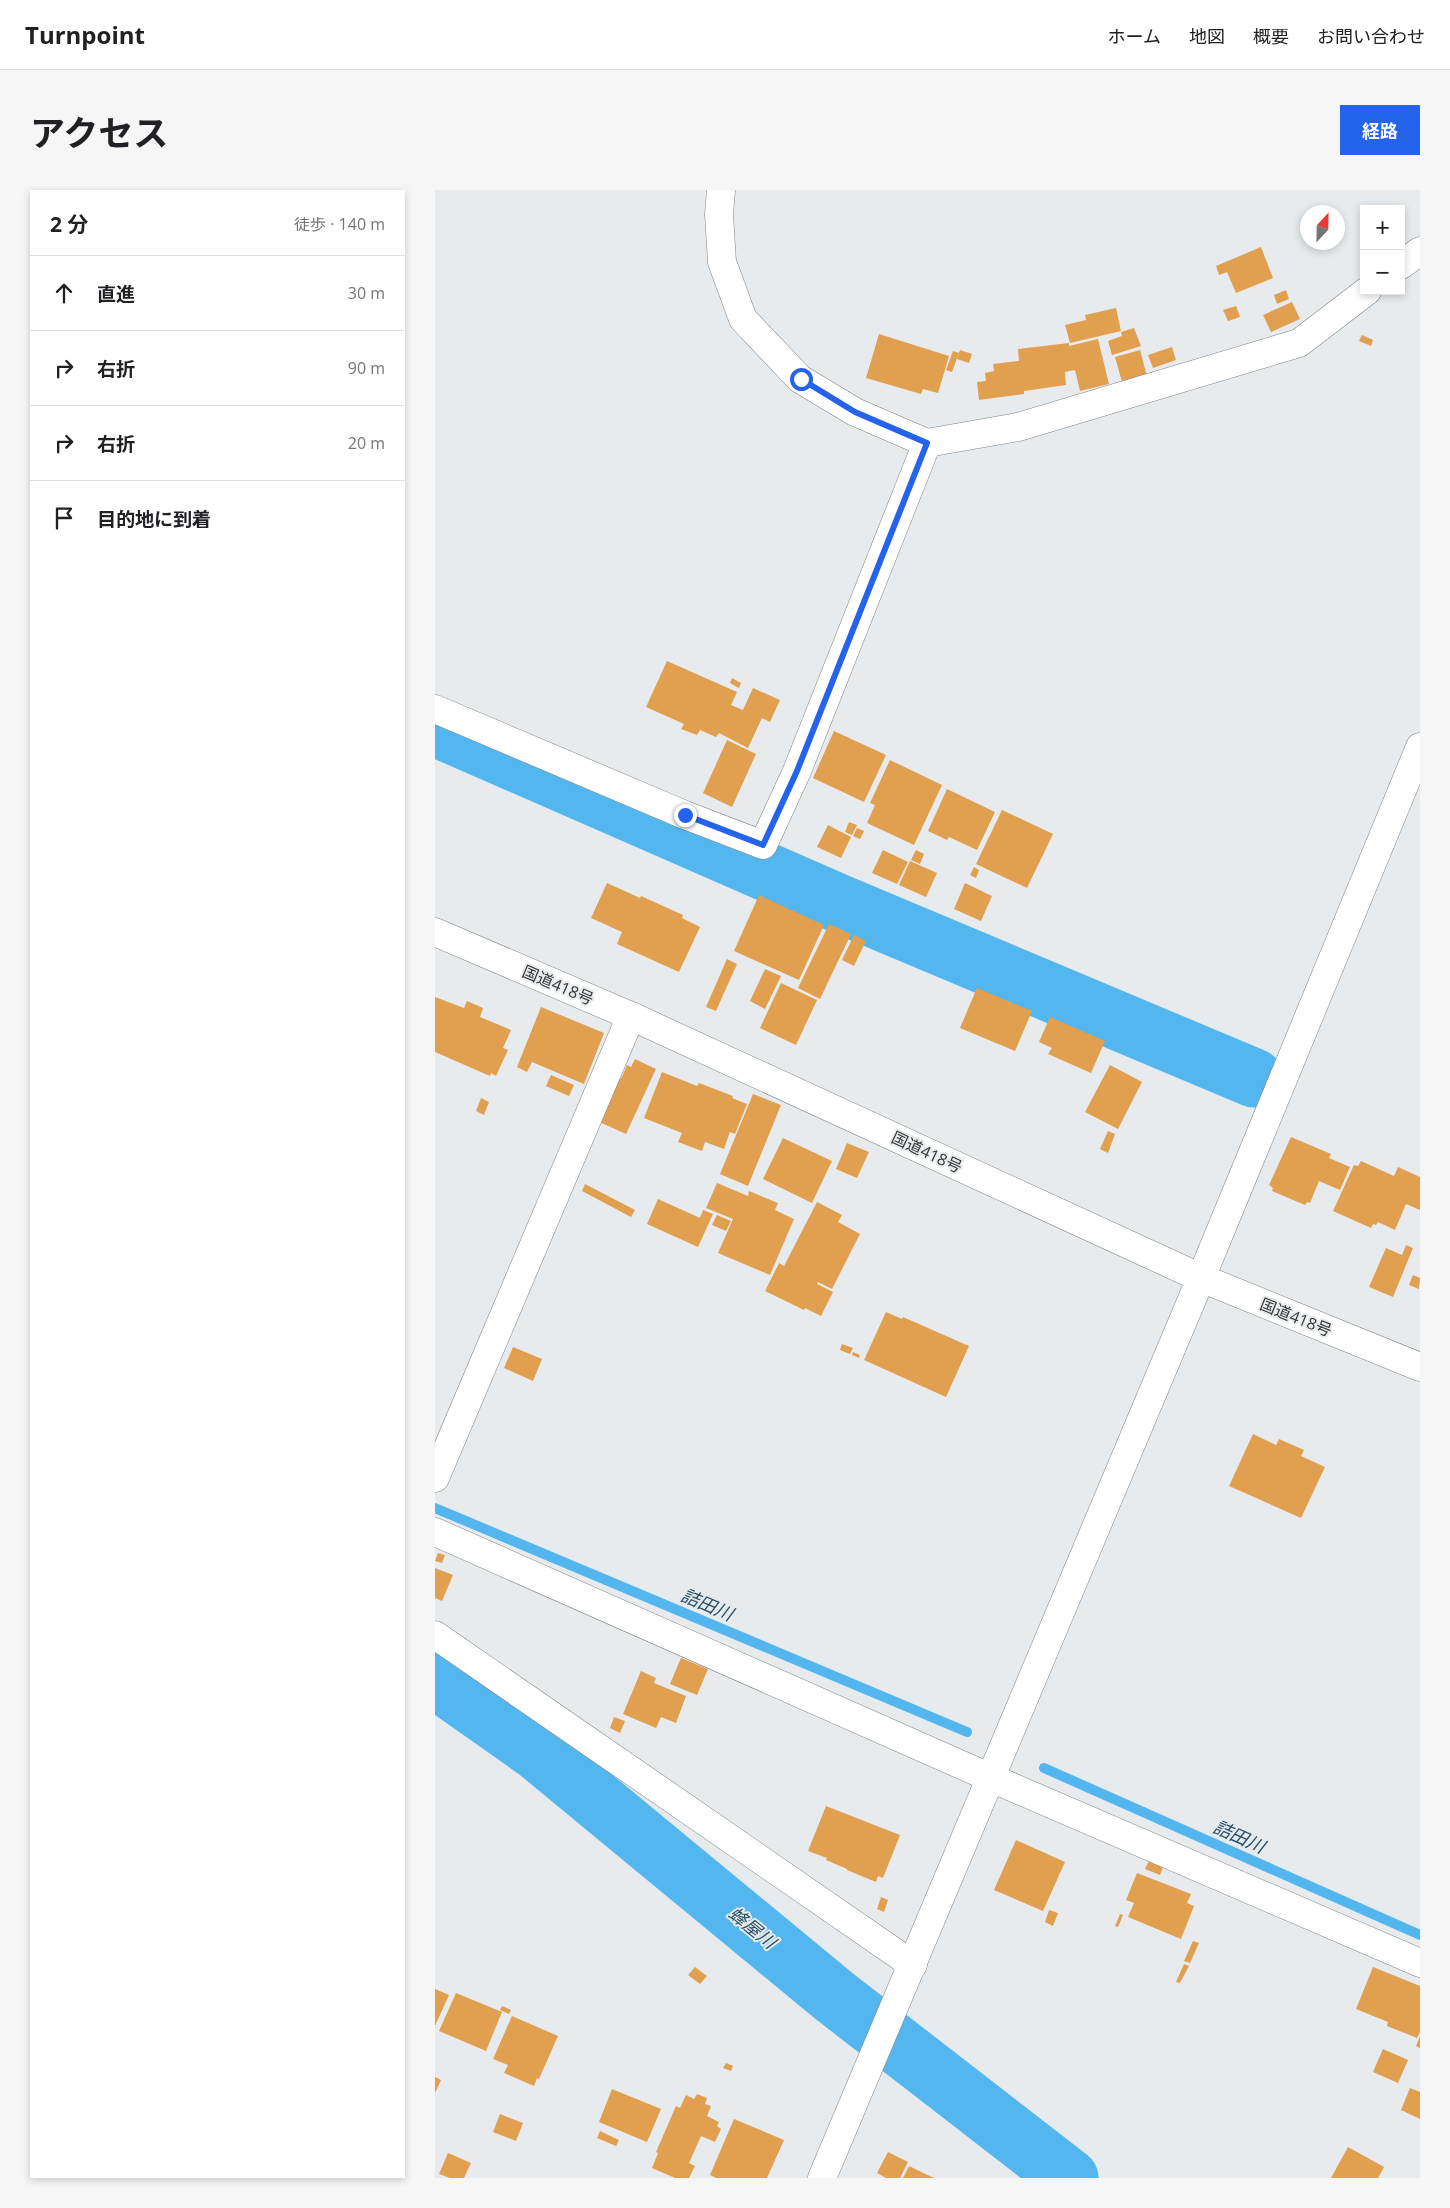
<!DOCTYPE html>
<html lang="ja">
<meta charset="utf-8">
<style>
:root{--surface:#fff;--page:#f6f6f6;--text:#202124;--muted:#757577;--line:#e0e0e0;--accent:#2563eb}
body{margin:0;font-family:"Open Sans","Noto Sans JP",sans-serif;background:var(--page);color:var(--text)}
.controls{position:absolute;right:15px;top:15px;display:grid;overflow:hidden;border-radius:0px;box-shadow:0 2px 8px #0003}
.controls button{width:45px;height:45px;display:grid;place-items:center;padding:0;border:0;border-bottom:1px solid var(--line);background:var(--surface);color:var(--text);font:25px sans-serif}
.compass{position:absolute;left:865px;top:15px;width:45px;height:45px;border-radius:50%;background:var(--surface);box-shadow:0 2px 8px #0003;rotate:22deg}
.stop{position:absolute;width:15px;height:15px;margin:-11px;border:4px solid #2563eb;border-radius:50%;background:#fff}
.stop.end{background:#2563eb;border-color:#fff;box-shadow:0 1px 5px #0008}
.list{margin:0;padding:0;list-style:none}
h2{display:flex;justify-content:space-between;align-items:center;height:65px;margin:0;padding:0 20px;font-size:21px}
h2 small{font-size:16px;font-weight:400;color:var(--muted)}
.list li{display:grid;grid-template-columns:32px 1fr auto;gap:15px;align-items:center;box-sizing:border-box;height:75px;padding:0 20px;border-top:1px solid var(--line)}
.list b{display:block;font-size:19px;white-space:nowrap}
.list em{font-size:16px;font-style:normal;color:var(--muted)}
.icon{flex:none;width:28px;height:28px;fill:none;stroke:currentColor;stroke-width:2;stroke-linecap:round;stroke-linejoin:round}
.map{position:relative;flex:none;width:985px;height:1988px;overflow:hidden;border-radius:0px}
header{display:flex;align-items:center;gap:30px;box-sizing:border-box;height:70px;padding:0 25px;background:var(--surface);border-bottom:1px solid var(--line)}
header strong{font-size:24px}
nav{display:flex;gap:28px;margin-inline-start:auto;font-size:18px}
.intro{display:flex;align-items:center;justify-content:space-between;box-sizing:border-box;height:120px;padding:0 30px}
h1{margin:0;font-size:35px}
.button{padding:12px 22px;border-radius:0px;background:var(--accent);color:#fff;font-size:18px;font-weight:700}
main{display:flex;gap:30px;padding:0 30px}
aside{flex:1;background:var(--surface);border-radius:0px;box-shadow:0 2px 8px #0003}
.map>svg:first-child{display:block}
</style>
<header>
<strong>Turnpoint</strong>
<nav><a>ホーム</a><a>地図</a><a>概要</a><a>お問い合わせ</a></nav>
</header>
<div class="intro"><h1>アクセス</h1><a class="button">経路</a></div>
<main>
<aside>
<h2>2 分<small>徒歩 · 140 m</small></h2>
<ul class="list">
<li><svg class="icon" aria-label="ahead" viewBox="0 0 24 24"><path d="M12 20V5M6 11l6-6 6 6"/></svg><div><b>直進</b></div><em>30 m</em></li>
<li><svg class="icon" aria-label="right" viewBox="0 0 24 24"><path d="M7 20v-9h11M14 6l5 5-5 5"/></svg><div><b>右折</b></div><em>90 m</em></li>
<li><svg class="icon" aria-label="right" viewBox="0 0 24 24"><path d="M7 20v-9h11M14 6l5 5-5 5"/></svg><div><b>右折</b></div><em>20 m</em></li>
<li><svg class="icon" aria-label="arrive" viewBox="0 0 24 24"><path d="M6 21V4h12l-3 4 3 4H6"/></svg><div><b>目的地に到着</b></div></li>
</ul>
</aside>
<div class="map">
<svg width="985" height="1988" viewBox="0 0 985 1988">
<rect width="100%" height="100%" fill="#e8ebed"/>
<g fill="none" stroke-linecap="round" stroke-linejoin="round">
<g stroke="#53b6ef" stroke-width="10">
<path d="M0,1318L532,1542"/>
<path d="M609,1578L985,1745"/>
</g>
<g stroke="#53b6ef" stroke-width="59">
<path d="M0,537L405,714L819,888"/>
<path d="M0,1489L101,1560L399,1806L634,1988"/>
</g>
</g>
<g fill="#e19f50">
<path d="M826,57L838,88L801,103L792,82L784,85L781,76Z"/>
<path d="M851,100L854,109L842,114L839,105Z"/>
<path d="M857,112L865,129L836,142L828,125Z"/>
<path d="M801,116L805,127L793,131L788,120Z"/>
<path d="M681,118L686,141L635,153L630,135L651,130L650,125Z"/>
<path d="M699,138L706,156L677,165L673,151L687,146L686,142Z"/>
<path d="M444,144L514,166L503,203L488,199L486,204L431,188Z"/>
<path d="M927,145L938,150L936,156L924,151Z"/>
<path d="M663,149L674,194L645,201L640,180L630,182L631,195L589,201V204L544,210L542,192L551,191L550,183L559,181L558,174L584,171L583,159L634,153V156Z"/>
<path d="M737,157L741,170L718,178L713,165Z"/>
<path d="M525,160L537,164L534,173L522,169Z"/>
<path d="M705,160L712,186L687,192L680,167Z"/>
<path d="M518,161L524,163L517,182L511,180Z"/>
<path d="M232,471L302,502L296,515L308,520L318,498L345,510L335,532L327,528L313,558L284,543L281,547L265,540L262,545L246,539L249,534L211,517Z"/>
<path d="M297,488L306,493L304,498L295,493Z"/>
<path d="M399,541L451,565L429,612L378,588Z"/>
<path d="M292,550L321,564L297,617L268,603Z"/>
<path d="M455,570L507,595L479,655L432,633L440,615L435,613Z"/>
<path d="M512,599L560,622L542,660L514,647L512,650L493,641Z"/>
<path d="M567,620L618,644L592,698L541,674Z"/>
<path d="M414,632L422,635L417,645L410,642Z"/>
<path d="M393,635L416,647L406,668L382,657Z"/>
<path d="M422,638L429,641L425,649L418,646Z"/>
<path d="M448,660L473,672L462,694L437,683Z"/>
<path d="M481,660L489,664L485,674L476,670Z"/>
<path d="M475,671L502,683L491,707L464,695Z"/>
<path d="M539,677L544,680L541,688L535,685Z"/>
<path d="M172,693L205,708L206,706L248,725L247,728L265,737L244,782L182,754L187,742L156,728Z"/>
<path d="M530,693L557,706L546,731L519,719Z"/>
<path d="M324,705L389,735L364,790L299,761Z"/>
<path d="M394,734L416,744L385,809L363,798Z"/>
<path d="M419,745L431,751L419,776L407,770Z"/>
<path d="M292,769L302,774L281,821L271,817Z"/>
<path d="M330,779L346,786L330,819L315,811Z"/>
<path d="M346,793L382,810L361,855L325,838Z"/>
<path d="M542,798L597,821L580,861L525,838Z"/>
<path d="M0,807L29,818L32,811L48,818L45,827L76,840L68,858L73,860L61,886L56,883L55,886L0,862Z"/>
<path d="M106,817L169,843L149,894L97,872L92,882L82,877Z"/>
<path d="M615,827L670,851L656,883L613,864L617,858L604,852Z"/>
<path d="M200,869L221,879L191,944L160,930L183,887L186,889L192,875L196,877Z"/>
<path d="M675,875L707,892L683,939L650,922Z"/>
<path d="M227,882L262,896L264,893L298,906L297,908L312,914L300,944L295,942L289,959L270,952L267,961L243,952L247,943L209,928Z"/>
<path d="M116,885L139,895L134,906L111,896Z"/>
<path d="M318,904L346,915L313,996L285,984Z"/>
<path d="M46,908L54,912L49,925L41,921Z"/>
<path d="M673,941L680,944L673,963L665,959Z"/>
<path d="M856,947L896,964L894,968L915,977L905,1000L884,991L875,1013L872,1012L870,1015L837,1001L838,998L834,995Z"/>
<path d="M348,948L397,971L377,1013L328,989Z"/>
<path d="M412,953L434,962L422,988L401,979Z"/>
<path d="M926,971L959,986L963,977L985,987V1020L971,1014L960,1040L943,1032L941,1035L938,1034L936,1038L898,1021L919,975L923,976Z"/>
<path d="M282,993L313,1006L314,1001L343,1013L340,1020L359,1029L335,1085L283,1063L298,1029L271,1018Z"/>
<path d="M150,994L200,1020L196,1027L147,1001Z"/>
<path d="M223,1009L265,1028L268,1020L278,1024L263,1057L212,1034Z"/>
<path d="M382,1012L407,1025L403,1032L425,1044L397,1099L383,1092L382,1094L398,1102L386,1126L370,1118L369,1120L330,1101L344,1073L349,1076Z"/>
<path d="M282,1025L296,1031L291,1041L277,1035Z"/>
<path d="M971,1055L978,1058L958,1107L934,1097L951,1058L967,1065Z"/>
<path d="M978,1085L985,1088L984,1099L974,1095Z"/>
<path d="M451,1122L467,1129L468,1127L534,1156L511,1207L429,1170Z"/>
<path d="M407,1154L418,1158L415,1164L405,1160Z"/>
<path d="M78,1157L107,1169L98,1191L69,1178Z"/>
<path d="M418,1162L425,1165L424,1168L417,1165Z"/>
<path d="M818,1244L841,1255L844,1249L869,1260L866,1266L890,1277L866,1328L794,1296Z"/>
<path d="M3,1363L10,1365L7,1373L0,1371Z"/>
<path d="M0,1378L18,1385L7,1411L0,1408Z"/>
<path d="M246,1468L273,1479L262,1505L235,1494Z"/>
<path d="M206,1481L221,1488L219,1493L251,1506L241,1533L226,1527L221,1538L188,1524Z"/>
<path d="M179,1527L190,1531L185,1543L175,1538Z"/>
<path d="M391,1616L465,1645L448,1688L443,1686L441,1692L412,1680V1679L391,1670L392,1668L373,1661Z"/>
<path d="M581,1650L630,1672L608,1721L559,1700Z"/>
<path d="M714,1671L728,1677L725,1685L710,1679Z"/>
<path d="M702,1683L756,1704L752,1713L759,1716L746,1749L693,1727L699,1713L691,1710Z"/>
<path d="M446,1707L453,1710L449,1722L442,1719Z"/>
<path d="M614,1720L623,1723L618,1736L610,1732Z"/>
<path d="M685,1724L688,1725L683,1737L680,1736Z"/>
<path d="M758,1751L764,1753L755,1773L749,1771Z"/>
<path d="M749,1774L754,1776L745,1793L741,1792Z"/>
<path d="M260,1777L272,1786L265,1794L253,1785Z"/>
<path d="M938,1777L985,1796V1842L982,1848L952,1836L953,1832L921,1819Z"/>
<path d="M0,1799L14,1805L0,1836Z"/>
<path d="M21,1803L67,1822L51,1861L4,1841Z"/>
<path d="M67,1816L76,1820L74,1824L65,1820Z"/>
<path d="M77,1826L123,1846L104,1889L102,1888L99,1896L69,1883L73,1875L58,1869Z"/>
<path d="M985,1846V1858L981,1856Z"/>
<path d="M948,1859L973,1870L963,1893L938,1882Z"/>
<path d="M291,1873L298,1876L296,1881L288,1878Z"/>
<path d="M0,1887L6,1890L0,1903Z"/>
<path d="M975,1898L985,1902V1929L966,1920Z"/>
<path d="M177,1899L226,1919L212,1952L164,1932Z"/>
<path d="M262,1904L272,1908L270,1914L276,1916L272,1926L284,1932L282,1936L286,1939L280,1952L266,1946L254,1973L260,1976L254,1988H240L217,1978L223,1963L221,1962L241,1916L245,1918L251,1905L259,1909Z"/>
<path d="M65,1924L88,1933L81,1951L58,1942Z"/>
<path d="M299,1929L349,1950L332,1988H281L275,1985Z"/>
<path d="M165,1941L184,1950L181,1956L162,1948Z"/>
<path d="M913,1957L949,1977L943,1988H896Z"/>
<path d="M453,1962L473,1972L465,1988H451L442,1983Z"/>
<path d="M13,1963L36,1973L29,1988H15L4,1984Z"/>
<path d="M474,1976L499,1988H468Z"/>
</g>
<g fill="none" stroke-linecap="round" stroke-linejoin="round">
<g stroke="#818385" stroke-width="29">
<g id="minor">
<path d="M286,0L284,24L287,72L308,129L365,189L420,222L492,253L583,237L864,153L932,101"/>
<path d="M966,75L985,61"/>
<path d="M0,519L250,625L328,655L362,581L492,253"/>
<path d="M0,1288L196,826"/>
<path d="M0,1342L556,1588L985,1773"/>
<path d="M0,1445L478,1775"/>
</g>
</g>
<g stroke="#818385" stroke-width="29">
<path id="tertiary" d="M387,1988L766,1088L985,557"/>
</g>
<g stroke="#818385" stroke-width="29">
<path id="trunk" d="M0,742L196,826L766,1088L985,1177"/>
</g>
<use href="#minor" stroke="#fff" stroke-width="28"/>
<use href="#tertiary" stroke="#fff" stroke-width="28"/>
<use href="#trunk" stroke="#fff" stroke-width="28"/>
</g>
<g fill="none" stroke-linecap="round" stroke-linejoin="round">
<path stroke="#2563eb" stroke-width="6" d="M250,625L328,655L362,581L492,253L420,222L366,189"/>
</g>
<g text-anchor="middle" stroke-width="4" stroke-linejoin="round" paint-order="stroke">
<g font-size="16" fill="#363738" stroke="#e8ebed">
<text transform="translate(123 795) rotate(23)" y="6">国道418号</text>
<text transform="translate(492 962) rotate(25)" y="6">国道418号</text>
<text transform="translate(861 1127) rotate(22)" y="6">国道418号</text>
</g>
<g font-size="18" font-style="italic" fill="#264f67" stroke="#e8ebed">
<text transform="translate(272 1415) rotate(23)" y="6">詰田川</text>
<text transform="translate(804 1647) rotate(24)" y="6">詰田川</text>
<text transform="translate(317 1738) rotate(39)" y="6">蜂屋川</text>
</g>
</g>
</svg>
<div class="controls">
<button>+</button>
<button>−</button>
</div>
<svg class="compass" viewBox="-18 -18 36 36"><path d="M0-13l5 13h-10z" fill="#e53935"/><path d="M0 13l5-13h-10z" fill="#757577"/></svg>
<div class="stop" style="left:366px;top:189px"></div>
<div class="stop end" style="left:250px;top:625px"></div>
</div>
</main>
